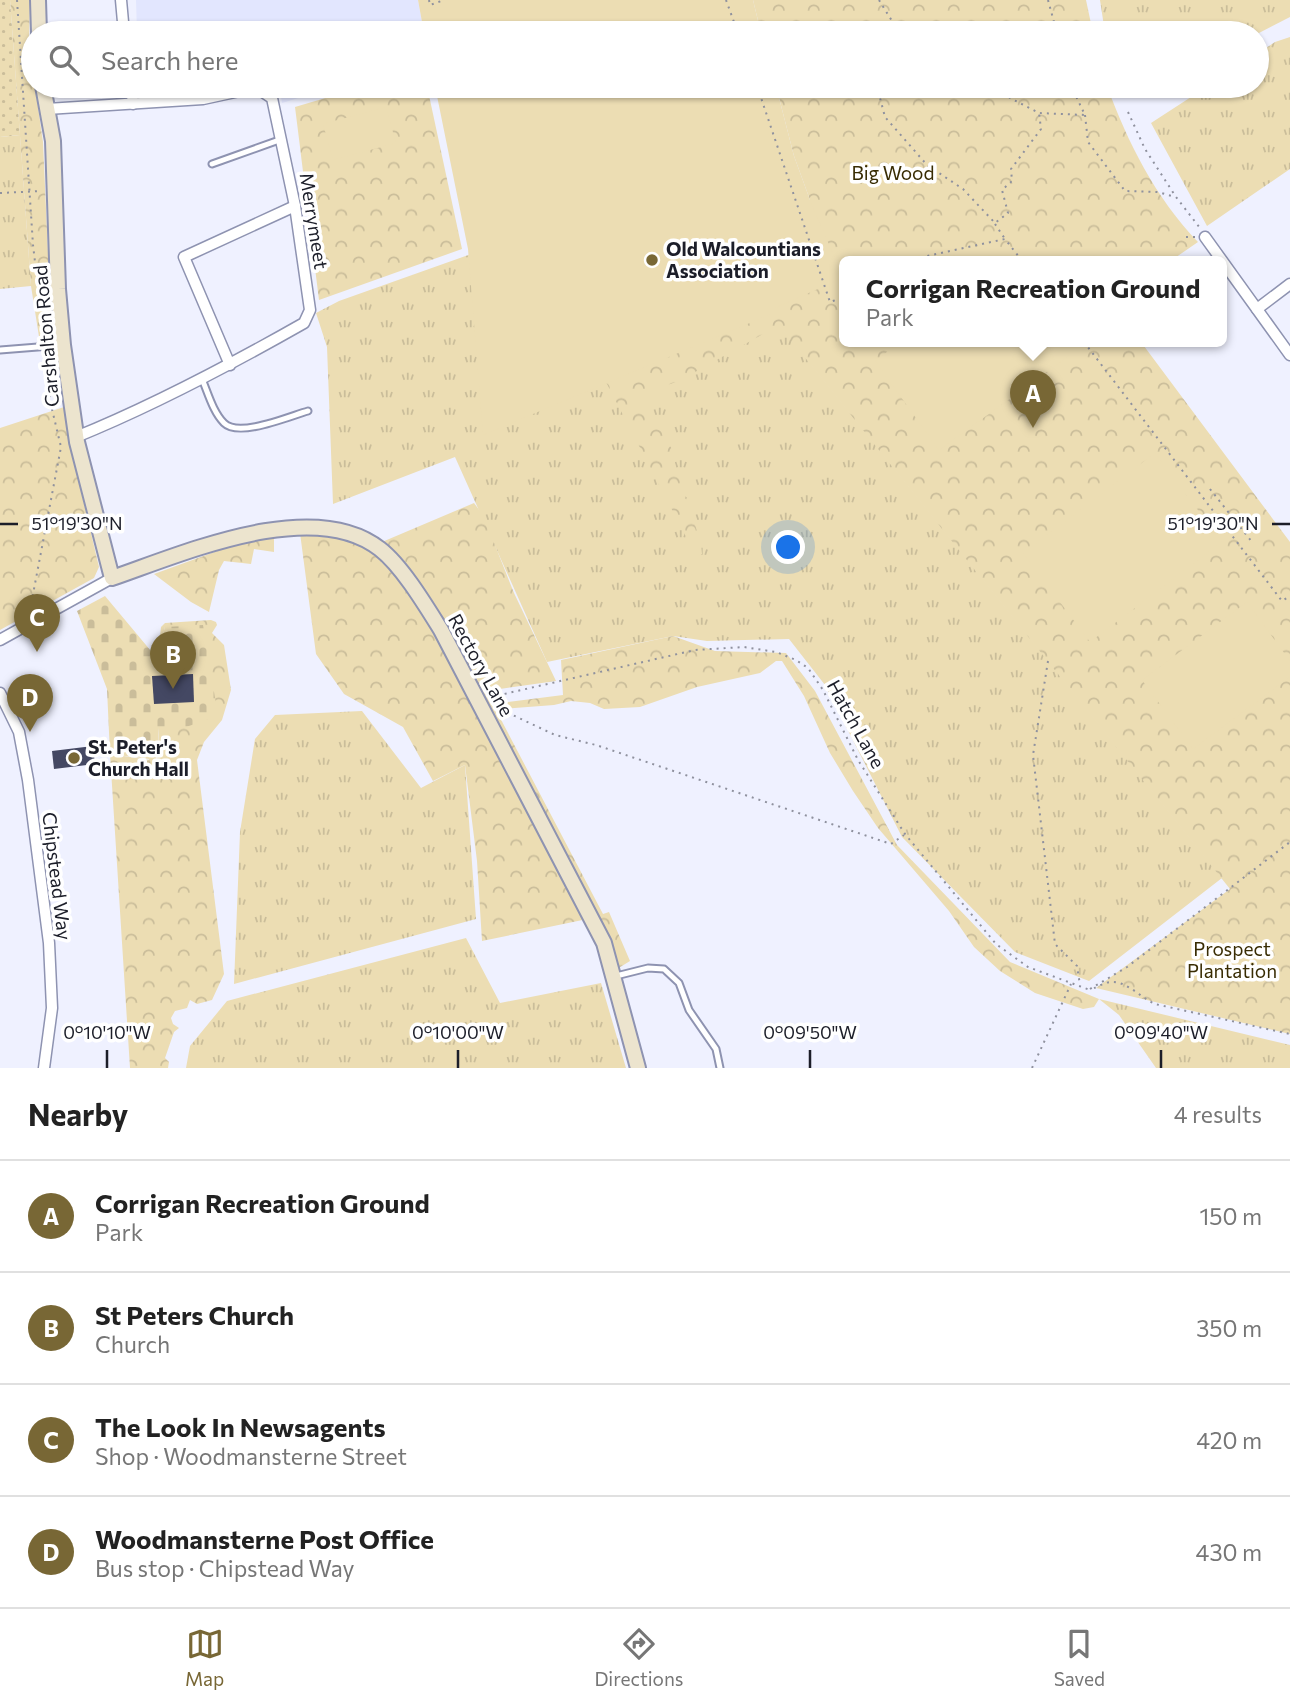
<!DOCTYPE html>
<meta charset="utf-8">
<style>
:root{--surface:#fff;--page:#f6f6f6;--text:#222;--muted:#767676;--line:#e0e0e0;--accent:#786735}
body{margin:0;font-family:Commissioner,sans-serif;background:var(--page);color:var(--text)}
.you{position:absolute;left:789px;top:548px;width:24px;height:24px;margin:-18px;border:5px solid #fff;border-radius:50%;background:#1a73e8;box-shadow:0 0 0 10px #1a73e833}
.badge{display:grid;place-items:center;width:46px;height:46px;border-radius:50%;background:var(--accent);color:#fff;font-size:23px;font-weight:700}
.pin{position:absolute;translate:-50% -58px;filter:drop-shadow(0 2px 4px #0008)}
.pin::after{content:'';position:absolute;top:37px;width:24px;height:21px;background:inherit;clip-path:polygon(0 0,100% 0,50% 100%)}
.popup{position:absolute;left:839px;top:256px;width:388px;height:91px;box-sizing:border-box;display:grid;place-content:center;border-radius:10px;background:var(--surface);filter:drop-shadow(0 2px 5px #0005);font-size:23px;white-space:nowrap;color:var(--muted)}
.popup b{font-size:26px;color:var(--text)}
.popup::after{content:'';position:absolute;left:50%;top:100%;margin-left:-14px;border:14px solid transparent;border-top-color:var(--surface)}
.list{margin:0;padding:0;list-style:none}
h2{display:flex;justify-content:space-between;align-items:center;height:91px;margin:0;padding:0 28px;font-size:30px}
h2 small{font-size:23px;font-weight:400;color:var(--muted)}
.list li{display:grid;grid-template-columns:46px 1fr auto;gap:21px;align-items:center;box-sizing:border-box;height:112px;padding:0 28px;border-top:2px solid var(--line)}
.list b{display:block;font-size:26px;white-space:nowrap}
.list p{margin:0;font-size:23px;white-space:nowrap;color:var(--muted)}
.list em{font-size:23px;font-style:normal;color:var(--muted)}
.icon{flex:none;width:38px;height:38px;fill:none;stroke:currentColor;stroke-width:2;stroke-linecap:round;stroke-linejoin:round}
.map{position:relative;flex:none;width:1290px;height:1068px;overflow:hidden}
.search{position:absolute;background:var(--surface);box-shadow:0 2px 5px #0004;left:21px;right:21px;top:21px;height:77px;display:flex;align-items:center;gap:18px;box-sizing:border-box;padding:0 24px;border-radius:38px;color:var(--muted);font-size:26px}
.sheet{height:539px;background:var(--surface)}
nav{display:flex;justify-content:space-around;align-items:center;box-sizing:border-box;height:98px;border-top:2px solid var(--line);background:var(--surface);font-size:19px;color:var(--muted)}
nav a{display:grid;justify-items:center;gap:4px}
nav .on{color:var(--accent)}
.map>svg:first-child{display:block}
</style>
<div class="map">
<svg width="1290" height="1068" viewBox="0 0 1290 1068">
<defs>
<pattern id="grass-tufts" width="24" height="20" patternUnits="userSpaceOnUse" patternTransform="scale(1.75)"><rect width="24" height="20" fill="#ecddb3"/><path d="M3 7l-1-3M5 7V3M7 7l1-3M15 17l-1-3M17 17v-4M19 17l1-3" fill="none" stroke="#cabd9a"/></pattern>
<pattern id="forest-crowns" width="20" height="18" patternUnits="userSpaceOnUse" patternTransform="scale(1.75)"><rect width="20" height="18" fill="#ecddb3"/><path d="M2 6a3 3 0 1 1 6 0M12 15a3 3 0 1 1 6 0" fill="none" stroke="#cabd9a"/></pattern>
<pattern id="cemetery-stones" width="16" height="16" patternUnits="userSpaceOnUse" patternTransform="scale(1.75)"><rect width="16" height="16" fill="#ecddb3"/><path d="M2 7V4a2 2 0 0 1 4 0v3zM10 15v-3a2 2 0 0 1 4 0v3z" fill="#cabd9a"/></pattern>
<pattern id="garden-dots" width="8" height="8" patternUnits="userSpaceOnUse" patternTransform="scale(1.75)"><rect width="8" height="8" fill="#ecddb3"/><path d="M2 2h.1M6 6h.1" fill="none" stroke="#cabd9a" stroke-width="1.8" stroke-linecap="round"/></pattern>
</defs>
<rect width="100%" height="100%" fill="#eff1ff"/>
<g fill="#e2e6fe">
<path d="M136,0H418L424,33H137Z"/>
<path d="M279,86H338L282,103Z"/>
</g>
<g fill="url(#grass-tufts)">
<path d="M1100,0H1290V17L1257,34L1105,33Z"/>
<path d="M1290,37V169L1207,226L1151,123L1208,86H1257V54L1275,42Z"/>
<path d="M20,135L31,286L0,289V137Z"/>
<path d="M488,248L771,314L1222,878L1089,981L1015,952L902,837L825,685L789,639L707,641L673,636L547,662L455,457L333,504L327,347L316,313L339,301Z"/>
<path d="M362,711L421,788L465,765L476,919L234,984L240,832L255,739L275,715Z"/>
<path d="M466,938L500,1003L601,983L626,1068H186L190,1046L227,1001Z"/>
<path d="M1099,999L1290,1045V1068H1156L1119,1015Z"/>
</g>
<g fill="url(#forest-crowns)">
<path d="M10,0H30L29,41L33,86H35L43,142L52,342L40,343L31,286Z"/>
<path d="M753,0H1086L1093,33H761Z"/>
<path d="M366,86H427L462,249L319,300L295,107Z"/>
<path d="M776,86H1107C1128,143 1155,197 1198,242L1169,262H844V342H1141L1290,542V1034L1096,988L1230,889L779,325L679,381L652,390L644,401L673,451L676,468L701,543L702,554L697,558L606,382L759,317L810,200L794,156Z"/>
<path d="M64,407L69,440L99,567L94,578L0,630V428Z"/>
<path d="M474,503L483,515L514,593L556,681L486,691L603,914L609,912L630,961L617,969L597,917L482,941L477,861L465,765L433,781L403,727L344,694L316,654L300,533L382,542Z"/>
<path d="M274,534V552L254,549L251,564L224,561L219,570L209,612L191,602L154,574L231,546Z"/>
<path d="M211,620L216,622L217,625L212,633L224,645L231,690L222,720L204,742L197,760L224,974L212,1000L197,1004L190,1000L187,1008L175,1011L171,1018L173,1024L179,1028L174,1032L165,1058L169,1062L168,1068H130L110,754L157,761L159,728H183L165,627L157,658L155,655L159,645L161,627L165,623Z"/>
<path d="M673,636L715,651L786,653L815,691L897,845L1010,962L1099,999L1094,1007L1083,1009L1035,993L1000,971L974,947L949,911L878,828L853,791L830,753L804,696L782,661H776L760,673L697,687L640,707L604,709L590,703L571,701L554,705L500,709L499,703L563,695L561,660Z"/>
</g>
<path fill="url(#cemetery-stones)" d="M105,596L156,657L165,627L203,625L218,716L183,728H159L155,775L147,773L149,759L110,754L107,689L77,611Z"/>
<path fill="url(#garden-dots)" d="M0,0H10L20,135L0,137Z"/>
<g fill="#ecddb3">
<path d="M418,0H753L761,33H424Z"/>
<path d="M435,86H776L794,156L810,200L842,275L838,280L775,308L771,314L483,435L468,249Z"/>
<path d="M386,107L396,143L333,160L323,124Z"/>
<path d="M900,342H1058L1069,356L939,450L875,361Z"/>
<path d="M1155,453L1222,542L1090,642L1023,553Z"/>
<path d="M1247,602L1290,661V677L1193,749L1142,680Z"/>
</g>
<g fill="#444863">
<path d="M193,674L194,702L154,704L152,676Z"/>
<path d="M93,746L95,764L54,769L52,751Z"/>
</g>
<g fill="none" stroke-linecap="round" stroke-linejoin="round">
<g stroke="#8e93b1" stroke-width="9">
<g id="lane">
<path d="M212,164L282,139"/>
<path d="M0,350L63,345"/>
<path d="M202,379C208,393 213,412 224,423C239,438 290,416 308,411"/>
<path d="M616,976L648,968L664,969L679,983L689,1010L716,1049L720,1068"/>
</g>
</g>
<g stroke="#8e93b1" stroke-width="13">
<g id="street">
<path d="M121,0L124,33"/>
<path d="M131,86L133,104"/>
<path d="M47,109L203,99L249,89L260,90L272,98L295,206L310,310L304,323C230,365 155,405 76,437"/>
<path d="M1205,237L1290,355"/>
<path d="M1257,309L1290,284"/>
<path d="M230,365L184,257L295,206"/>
<path d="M0,640L112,578"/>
<path d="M0,693L19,732L28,780L49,943L52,1008L44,1068"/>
</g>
</g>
<g stroke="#8e93b1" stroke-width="18">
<g id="secondary">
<path d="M38,0L39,33"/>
<path d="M43,86L53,141L58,289L63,345L77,442L112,578C182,554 313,496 380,549C402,566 426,606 441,630L604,943L638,1068"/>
</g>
</g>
<g stroke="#8f919e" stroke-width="2" stroke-dasharray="2 5" stroke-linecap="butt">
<path d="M17,0L33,245L44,338"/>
<path d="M429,0L430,5L444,0"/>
<path d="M726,0L738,33"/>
<path d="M879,0L892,21L911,33"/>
<path d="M1048,0L1057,33"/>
<path d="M892,33V22"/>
<path d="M757,86L830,302L844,297"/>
<path d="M884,86L879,94L885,117L927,165L963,189L995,223L1008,213L1002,190L1012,181L1011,169L1041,129L1039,113"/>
<path d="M991,86L1012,99L1039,113L1085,115L1071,86"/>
<path d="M1128,112L1145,149L1176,197L1200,228"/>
<path d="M1085,115L1088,142L1125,191L1158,192L1175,197"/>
<path d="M0,193L41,191"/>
<path d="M995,224L1005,239"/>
<path d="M1186,237H1195"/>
<path d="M900,262L1005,239L1023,262"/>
<path d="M1084,342L1282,601L1290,596"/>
<path d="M1210,489L1252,542"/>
<path d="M30,610L61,447L51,405L45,354"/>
<path d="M1048,661L1033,755L1055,944L1077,966L1080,985"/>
<path d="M491,697L695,650L744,647L776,652L796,660L808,668L823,690L858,760L905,834L996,944L1028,967L1090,990"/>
<path d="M496,705L500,709L555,735L596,745L891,844L904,835"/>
<path d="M1094,988C1099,986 1106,982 1111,982C1127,981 1141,998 1155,1004L1290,1034"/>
<path d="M1090,989L1127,967L1290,842"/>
<path d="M1032,1068L1071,984"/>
</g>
<use href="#lane" stroke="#fff" stroke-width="5"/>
<use href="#street" stroke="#fff" stroke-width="10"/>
<use href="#secondary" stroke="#ece4ce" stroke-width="14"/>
</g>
<path fill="none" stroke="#1c1e29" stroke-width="2.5" d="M0,524H18M1272,524H1290M107,1050V1068M458,1050V1068M810,1050V1068M1161,1050V1068"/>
<g fill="#786735" stroke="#fff" stroke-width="2.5">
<circle cx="652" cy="260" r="7"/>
<circle cx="74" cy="758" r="7"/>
</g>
<g text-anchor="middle" stroke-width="7" stroke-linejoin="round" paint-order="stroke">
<g font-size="19" fill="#382c03" stroke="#fff">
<text x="893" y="180">Big Wood</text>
<text x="1232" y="956">Prospect<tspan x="1232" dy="22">Plantation</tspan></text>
</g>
<g font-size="19" fill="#1c1e29" stroke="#fff">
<text transform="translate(314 221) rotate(81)" y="7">Merrymeet</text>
<text transform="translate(46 336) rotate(-95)" y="7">Carshalton Road</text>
<text transform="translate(481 665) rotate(61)" y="7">Rectory Lane</text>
<text transform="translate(856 724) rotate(61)" y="7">Hatch Lane</text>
<text transform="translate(57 876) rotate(83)" y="7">Chipstead Way</text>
</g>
<g font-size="19" font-weight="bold" fill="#1c1e29" stroke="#fff" text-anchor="start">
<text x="666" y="256">Old Walcountians<tspan x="666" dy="22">Association</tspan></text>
<text x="88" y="754">St. Peter's<tspan x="88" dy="22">Church Hall</tspan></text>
</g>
</g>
<g font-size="18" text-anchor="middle" fill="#1c1e29" stroke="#fff" stroke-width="7" stroke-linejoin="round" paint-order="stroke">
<text x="77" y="530">51°19'30"N</text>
<text x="1213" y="530">51°19'30"N</text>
<text x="107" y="1039">0°10'10"W</text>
<text x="458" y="1039">0°10'00"W</text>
<text x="810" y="1039">0°09'50"W</text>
<text x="1161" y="1039">0°09'40"W</text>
</g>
</svg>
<div class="you"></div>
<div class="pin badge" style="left:1033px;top:428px">A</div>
<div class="popup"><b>Corrigan Recreation Ground</b>Park</div>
<div class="pin badge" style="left:173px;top:689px">B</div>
<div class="pin badge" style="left:37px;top:652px">C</div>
<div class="pin badge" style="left:30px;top:732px">D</div>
<div class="search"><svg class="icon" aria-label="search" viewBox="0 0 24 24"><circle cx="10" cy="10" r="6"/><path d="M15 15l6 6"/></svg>Search here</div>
</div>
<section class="sheet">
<h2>Nearby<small>4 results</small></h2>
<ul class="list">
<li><span class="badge">A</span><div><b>Corrigan Recreation Ground</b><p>Park</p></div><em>150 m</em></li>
<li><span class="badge">B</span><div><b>St Peters Church</b><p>Church</p></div><em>350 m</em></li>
<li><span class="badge">C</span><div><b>The Look In Newsagents</b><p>Shop · Woodmansterne Street</p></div><em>420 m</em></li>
<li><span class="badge">D</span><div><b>Woodmansterne Post Office</b><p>Bus stop · Chipstead Way</p></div><em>430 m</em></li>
</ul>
</section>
<nav>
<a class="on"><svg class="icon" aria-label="map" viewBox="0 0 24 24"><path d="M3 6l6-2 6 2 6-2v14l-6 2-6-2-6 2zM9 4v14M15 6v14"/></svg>Map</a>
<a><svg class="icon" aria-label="directions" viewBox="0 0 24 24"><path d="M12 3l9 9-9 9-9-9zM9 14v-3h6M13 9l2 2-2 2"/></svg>Directions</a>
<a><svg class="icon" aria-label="saved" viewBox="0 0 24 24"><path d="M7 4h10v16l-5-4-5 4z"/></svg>Saved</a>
</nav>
